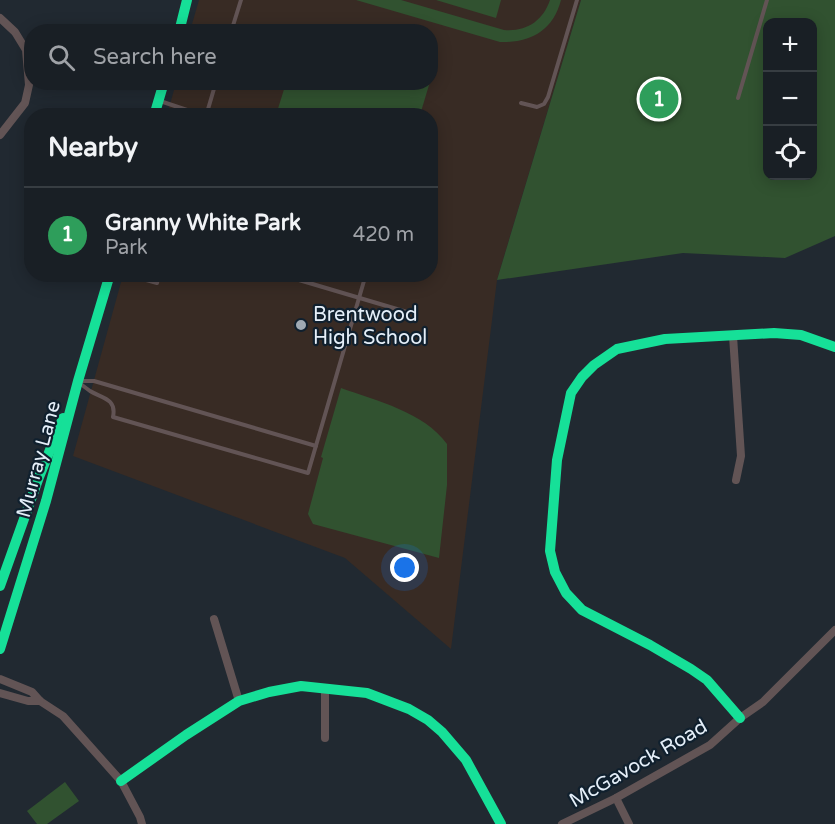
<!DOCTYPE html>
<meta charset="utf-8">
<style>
:root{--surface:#191f25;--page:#262c32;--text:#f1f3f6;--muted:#9fa2a7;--line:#373d42;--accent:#a0aab3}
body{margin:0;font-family:"Varela Round",sans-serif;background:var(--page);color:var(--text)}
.controls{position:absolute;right:18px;top:18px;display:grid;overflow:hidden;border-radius:12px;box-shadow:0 3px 15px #0003}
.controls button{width:54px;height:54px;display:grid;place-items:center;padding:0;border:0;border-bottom:2px solid var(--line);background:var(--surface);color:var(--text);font:30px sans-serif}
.you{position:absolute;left:405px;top:568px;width:21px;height:21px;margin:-15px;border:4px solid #fff;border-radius:50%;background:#1a73e8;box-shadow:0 0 0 9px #1a73e833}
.badge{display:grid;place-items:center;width:39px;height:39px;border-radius:50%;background:var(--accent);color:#fff;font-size:20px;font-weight:700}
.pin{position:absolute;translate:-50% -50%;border:3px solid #fff;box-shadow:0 2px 6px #0006}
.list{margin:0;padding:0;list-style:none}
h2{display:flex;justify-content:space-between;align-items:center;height:78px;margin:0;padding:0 24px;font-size:26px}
h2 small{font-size:20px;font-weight:400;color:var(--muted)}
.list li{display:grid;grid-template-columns:39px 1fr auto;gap:18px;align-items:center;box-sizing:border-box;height:96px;padding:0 24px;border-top:2px solid var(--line)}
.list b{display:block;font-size:22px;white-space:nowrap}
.list p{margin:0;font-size:20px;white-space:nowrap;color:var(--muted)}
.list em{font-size:20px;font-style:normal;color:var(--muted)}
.icon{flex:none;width:33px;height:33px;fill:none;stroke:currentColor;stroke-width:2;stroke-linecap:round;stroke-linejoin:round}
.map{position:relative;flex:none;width:835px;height:824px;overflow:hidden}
.search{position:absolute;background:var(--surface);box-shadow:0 3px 15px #0003;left:24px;top:24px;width:414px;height:66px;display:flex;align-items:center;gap:15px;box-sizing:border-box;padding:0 21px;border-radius:24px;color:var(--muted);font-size:22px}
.panel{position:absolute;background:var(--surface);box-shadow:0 3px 15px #0003;left:24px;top:108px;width:414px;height:174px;border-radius:24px}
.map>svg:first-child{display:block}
</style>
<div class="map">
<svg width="835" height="824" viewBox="0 0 835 824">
<rect width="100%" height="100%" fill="#212931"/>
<path fill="#382b24" d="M199,0H581L497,280L451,649L345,558L73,456L123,275L430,274V116L167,115L176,83L430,82V32L190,31Z"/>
<g fill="#315230" fill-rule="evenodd">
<path d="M356,0H401L504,30C526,32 543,21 550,0H561C553,31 530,43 500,42Z"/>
<path d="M436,0H501L496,18Z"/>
<path d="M581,0H835V236L785,258L683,253L497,280ZM768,22H812V176H768Z"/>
<path d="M422,82L429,85L420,115H276L286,83Z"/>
<path d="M341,388C377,401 424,412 447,444V485L439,558L313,524L308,514L323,458L321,457Z"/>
<path d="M65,782L79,801L47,824H37L27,811Z"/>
</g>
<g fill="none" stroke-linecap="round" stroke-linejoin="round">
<g stroke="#625455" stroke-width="4">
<path d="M231,32L241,0"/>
<path d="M738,98L767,0"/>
<path d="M160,101L205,116"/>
<path d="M521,103L537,107L544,104L548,97L577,0"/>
<path d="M206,116L216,82"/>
<path d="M125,274L157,283L159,274"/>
<path d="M299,280L407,312"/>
<path d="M79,381H94L316,446"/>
<path d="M78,382C82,385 86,388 90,391C101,398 117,398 113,417L308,473L366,274"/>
</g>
<g stroke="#625455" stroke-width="8">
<path d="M0,18L15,32L26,50L29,85L25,103L0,135"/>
<path d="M733,336L741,456L736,480"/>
<path d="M214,619L239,701"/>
<path d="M0,679L32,692L40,701L63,716L121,781L140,817L142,824"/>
<path d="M325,688V738"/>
<path d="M0,693L28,701H40"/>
<path d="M616,798L629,824"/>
<path d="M562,824L616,798L710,745L740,718L763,702L835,630"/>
</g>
<g stroke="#16e098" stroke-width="10">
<path d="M179,32L187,0"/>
<path d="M154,116L164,82"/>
<path d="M0,586L39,477L63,418"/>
<path d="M0,649L46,501L78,381L110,274"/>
<path d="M740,718L707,680L691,669L650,645L582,610L566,593L555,572L550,551L557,460L571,393L582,377L594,365L617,349L665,339L774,333L801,335L835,347"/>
<path d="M121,781L186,735L239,701L269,692L301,686L367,693L409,709L428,720L442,732L466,760L501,824"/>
</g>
</g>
<circle fill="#a0aab3" stroke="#10202e" stroke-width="2" cx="301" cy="325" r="6"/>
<g text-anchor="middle" stroke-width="4.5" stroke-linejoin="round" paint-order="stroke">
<g font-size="20" fill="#e5eff9" stroke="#10202e" text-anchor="start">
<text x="313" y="321">Brentwood<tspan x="313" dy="23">High School</tspan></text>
</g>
<g font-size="20" fill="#e5eff9" stroke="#10202e">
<text transform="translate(38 459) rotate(-75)" y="7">Murray Lane</text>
<text transform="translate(638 763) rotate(-30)" y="7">McGavock Road</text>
</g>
</g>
</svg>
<div class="controls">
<button>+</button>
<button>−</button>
<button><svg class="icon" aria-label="locate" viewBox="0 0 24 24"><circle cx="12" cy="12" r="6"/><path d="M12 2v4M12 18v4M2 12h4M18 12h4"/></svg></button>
</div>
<div class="you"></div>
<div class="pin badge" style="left:659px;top:99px;background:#2e9e5b">1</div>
<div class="search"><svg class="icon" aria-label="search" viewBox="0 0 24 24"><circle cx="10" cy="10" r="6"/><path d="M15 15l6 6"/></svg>Search here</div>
<section class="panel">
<h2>Nearby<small></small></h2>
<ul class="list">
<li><span class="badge" style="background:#2e9e5b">1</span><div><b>Granny White Park</b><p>Park</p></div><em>420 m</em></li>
</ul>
</section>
</div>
